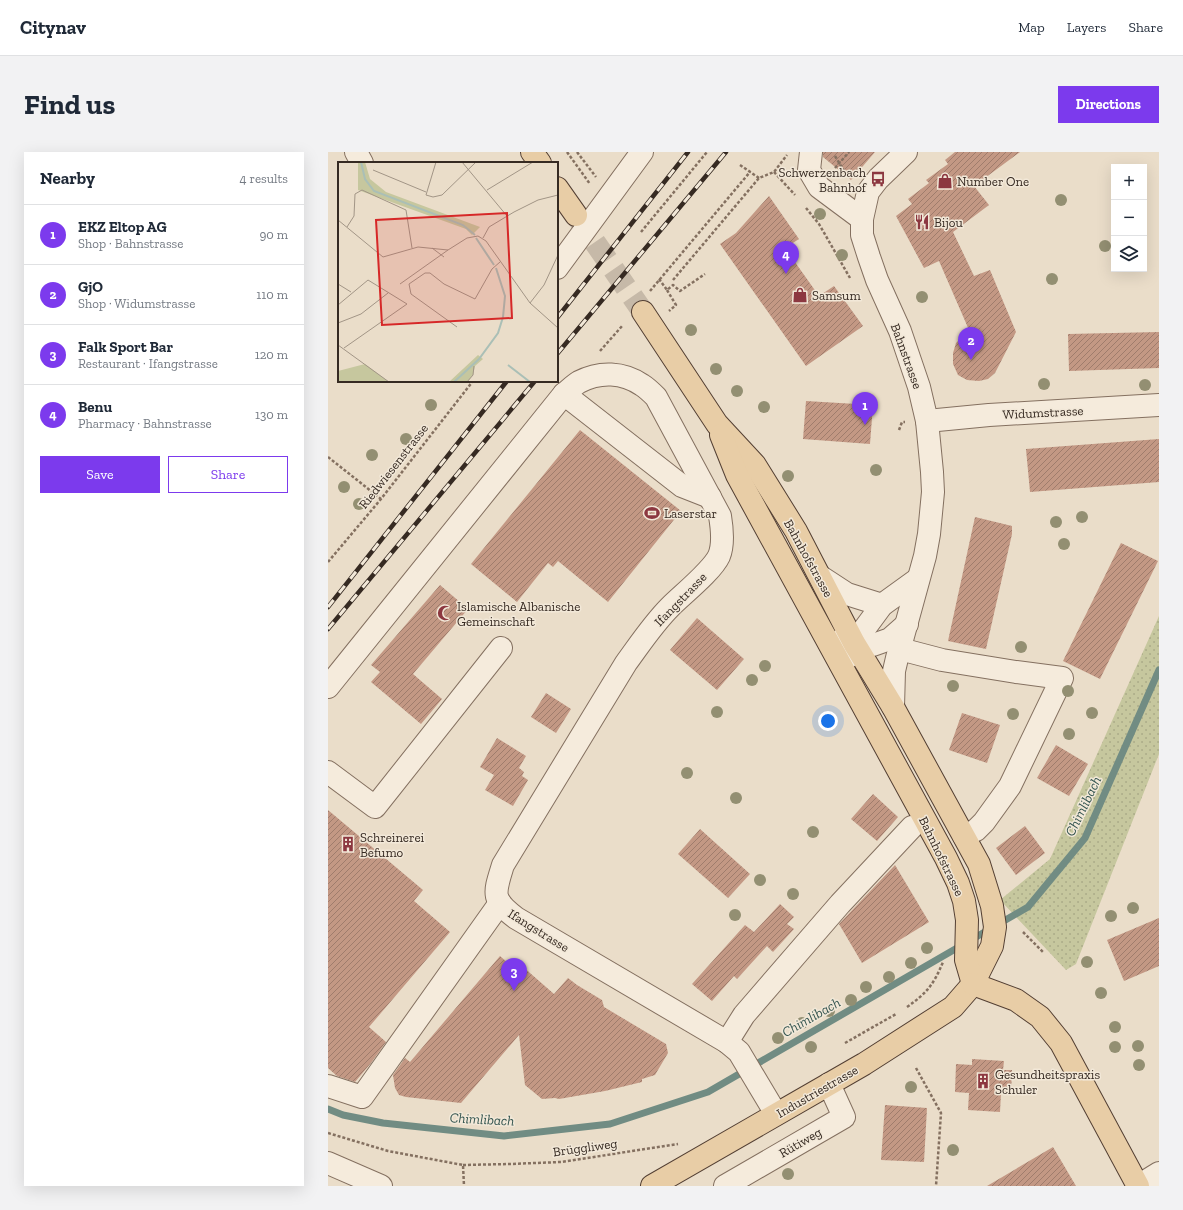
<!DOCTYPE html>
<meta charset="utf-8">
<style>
:root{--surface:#fff;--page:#f2f2f3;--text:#1f2937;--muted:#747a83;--line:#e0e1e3;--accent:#7c3aed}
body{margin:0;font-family:"Zilla Slab",serif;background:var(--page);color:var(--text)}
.controls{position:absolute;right:12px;top:12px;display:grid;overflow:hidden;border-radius:0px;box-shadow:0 4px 16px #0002}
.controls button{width:36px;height:36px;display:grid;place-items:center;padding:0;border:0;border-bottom:1px solid var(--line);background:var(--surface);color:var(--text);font:20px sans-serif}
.you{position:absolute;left:500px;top:569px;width:14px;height:14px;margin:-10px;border:3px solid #fff;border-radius:50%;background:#1a73e8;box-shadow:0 0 0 6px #1a73e833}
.badge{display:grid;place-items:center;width:26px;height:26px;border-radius:50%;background:var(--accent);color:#fff;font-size:13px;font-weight:700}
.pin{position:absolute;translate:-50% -33px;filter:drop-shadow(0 1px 2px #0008)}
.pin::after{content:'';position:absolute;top:21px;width:14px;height:12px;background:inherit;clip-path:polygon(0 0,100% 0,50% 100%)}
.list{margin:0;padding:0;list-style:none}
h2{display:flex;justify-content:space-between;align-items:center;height:52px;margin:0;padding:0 16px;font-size:17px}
h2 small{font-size:13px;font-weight:400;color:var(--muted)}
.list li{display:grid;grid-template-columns:26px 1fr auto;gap:12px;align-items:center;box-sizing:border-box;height:60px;padding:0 16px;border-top:1px solid var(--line)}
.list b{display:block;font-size:15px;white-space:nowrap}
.list p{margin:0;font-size:13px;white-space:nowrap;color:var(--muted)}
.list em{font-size:13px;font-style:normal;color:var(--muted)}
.actions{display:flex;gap:8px;padding:12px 16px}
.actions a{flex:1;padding:9px 0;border:1px solid var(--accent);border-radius:0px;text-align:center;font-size:14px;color:var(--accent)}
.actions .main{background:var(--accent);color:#fff}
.icon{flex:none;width:22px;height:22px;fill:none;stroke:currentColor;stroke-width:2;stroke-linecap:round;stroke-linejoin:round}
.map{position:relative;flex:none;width:831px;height:1034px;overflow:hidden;border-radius:0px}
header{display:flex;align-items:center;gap:24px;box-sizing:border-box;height:56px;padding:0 20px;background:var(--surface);border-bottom:1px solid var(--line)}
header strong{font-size:19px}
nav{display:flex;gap:22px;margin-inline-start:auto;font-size:14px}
.intro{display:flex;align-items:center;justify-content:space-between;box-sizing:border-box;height:96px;padding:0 24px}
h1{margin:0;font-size:28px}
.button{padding:10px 18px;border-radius:0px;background:var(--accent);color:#fff;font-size:14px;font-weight:700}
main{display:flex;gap:24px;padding:0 24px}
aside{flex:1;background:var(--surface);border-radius:0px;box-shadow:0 4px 16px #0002}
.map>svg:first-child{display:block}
</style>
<header>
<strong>Citynav</strong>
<nav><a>Map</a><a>Layers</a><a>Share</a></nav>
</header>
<div class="intro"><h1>Find us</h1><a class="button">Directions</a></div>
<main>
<aside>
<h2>Nearby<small>4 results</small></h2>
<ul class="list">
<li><span class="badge">1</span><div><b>EKZ Eltop AG</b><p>Shop · Bahnstrasse</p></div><em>90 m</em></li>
<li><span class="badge">2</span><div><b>GjO</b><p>Shop · Widumstrasse</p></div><em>110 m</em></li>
<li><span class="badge">3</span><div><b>Falk Sport Bar</b><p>Restaurant · Ifangstrasse</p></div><em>120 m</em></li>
<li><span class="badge">4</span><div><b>Benu</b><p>Pharmacy · Bahnstrasse</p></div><em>130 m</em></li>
</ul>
<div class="actions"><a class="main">Save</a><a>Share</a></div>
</aside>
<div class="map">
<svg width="831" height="1034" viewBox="0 0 831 1034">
<defs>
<pattern id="grass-dots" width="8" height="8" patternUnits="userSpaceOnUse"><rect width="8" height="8" fill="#c6c79e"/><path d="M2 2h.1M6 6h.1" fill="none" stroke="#abab88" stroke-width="1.8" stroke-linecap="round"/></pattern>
<pattern id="building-hatch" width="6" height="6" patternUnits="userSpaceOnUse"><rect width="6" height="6" fill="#c39884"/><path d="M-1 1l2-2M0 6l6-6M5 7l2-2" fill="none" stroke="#9f7c6c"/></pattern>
</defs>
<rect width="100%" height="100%" fill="#eaddc9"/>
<path fill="url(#grass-dots)" d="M831,464V602L748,812L738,818L672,748L722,707Z"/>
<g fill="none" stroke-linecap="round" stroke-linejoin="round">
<path stroke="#718c83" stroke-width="7" d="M0,957L15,963L55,971L176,984L282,972L380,940L700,755L757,686L831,518"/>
</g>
<g fill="url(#building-hatch)">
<path d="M495,0H547L523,28L495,5Z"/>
<path d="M627,0H692L646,34L661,53L625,80L646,124L662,118L688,180L667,221L660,227L651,229L639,228L630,223L625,212V201L628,191L641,178L611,109L596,116L568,64L584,52L580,47L601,31L598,28L620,12L617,8Z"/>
<path d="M441,44L471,87L457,96L491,144L506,134L535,174L478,214L392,92L408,81Z"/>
<path d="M831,180V216L741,219L740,182Z"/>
<path d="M478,249L545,253L542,292L475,287Z"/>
<path d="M252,278L353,359L280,450L230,409L225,415L220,411L189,450L143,412Z"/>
<path d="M831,287V330L702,340L698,297Z"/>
<path d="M647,365L684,374V382L658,497L620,489Z"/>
<path d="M793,391L830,409L772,527L735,509Z"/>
<path d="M112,433L140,457L85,522L114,547L93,572L43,530L52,520L43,513Z"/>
<path d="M369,466L416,507L389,538L342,498Z"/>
<path d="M218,541L243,557L228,581L203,565Z"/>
<path d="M634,561L672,573L659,611L621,598Z"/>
<path d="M169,586L198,604L191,616L196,620L194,624L200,628L185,654L157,638L166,623L152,615Z"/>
<path d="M728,593L760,612L741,644L709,626Z"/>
<path d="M545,642L570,665L549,689L523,667Z"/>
<path d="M0,658L95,738L86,749L122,780L41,875L58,890L43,911L27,930L9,924L0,916Z"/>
<path d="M697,674L717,701L688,723L668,696Z"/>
<path d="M372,677L422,722L400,746L350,702Z"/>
<path d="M567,713L601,770L534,811L511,772Z"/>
<path d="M452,752L466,765L459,772L466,777L445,800L439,794L409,827L406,824L384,849L364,832L417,773L426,780Z"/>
<path d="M831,766V814L796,829L779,788Z"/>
<path d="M172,804L189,819L194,814L226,842L240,826L249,833L274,848L276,855L338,892L340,901L327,923L314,927V930L277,939L231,947L227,946L214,947L197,933L191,883L133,951L78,945L71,943L67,936L65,923L77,906L82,910Z"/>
<path d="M644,907L676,909L675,918H684L683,942L673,941L672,960L640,958L641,941L627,940L628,912L644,913Z"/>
<path d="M557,953L599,956L596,1010L553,1008Z"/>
<path d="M725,995L748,1034H659Z"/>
</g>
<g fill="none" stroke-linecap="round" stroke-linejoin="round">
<path stroke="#c6b9a8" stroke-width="22" stroke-dasharray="22 11" stroke-linecap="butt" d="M248,63L315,160"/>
<g stroke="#847060" stroke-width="24">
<g id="minor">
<path d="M28,0L34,11"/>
<path d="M483,0L481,18L491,35L534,67"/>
<path d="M229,116L314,0"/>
<path d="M236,242L354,334L382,345"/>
<path d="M599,269L661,263L831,253"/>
<path d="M493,425L519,442L554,453"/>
<path d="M513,488L545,493L562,487L579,472"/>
<path d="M572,497L614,508L688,520L734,526L682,634L656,670L648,678L636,684"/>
<path d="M519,506L526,491L554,453L590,427"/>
<path d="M0,535L236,242C241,238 246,233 251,230C272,219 295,220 314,233C319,236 324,241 328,245L392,364C394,376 396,392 391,404C384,419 355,442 342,455C325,472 312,492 298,511L175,713C166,742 163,747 188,766L399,890L411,900L448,962"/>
<path d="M565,555L566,519L569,506L597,404L601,382L605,340L604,320L599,269L591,235L572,179L549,128L541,105L534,83V67L540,40L550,27L578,0"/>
<path d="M0,620L47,655L173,496"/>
<path d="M399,890L416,863L512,752L584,675"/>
<path d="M0,934L34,945L172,751"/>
<path d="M0,1011L53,1034"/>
<path d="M397,1034L516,965L501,932"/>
<path d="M810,1034L831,1021"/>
</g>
</g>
<g stroke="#533f33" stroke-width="24">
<g id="major">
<path d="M204,0L212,11"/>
<path d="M229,36L248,63"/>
<path d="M315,160L389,272L427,313L468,379L526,491L565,555L651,712L664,754L667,775L664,794L645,832L625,855L536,912L324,1034"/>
<path d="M393,283L409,323L618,706L630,731L636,749L639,768L638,808L645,832"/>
<path d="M645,832L688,848L712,865L733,891L810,1034"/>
</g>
</g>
<g stroke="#847060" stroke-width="2.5" stroke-dasharray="3 2" stroke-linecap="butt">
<path d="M239,0L262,32"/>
<path d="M249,0L268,25"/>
<path d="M507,4L516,19"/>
<path d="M412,13L431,26"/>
<path d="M507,16L521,0"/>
<path d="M446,20L467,43"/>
<path d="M478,56L491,72L522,126"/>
<path d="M313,80L379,0"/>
<path d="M331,127L339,138L345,133L352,139L377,122"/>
<path d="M345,128L431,26L446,20L459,3"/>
<path d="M339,138L348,153L341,159"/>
<path d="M322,139L422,20"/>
<path d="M272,199L295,173"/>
<path d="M571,278L574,270H577"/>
<path d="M0,305L53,347"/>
<path d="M0,410L53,347L145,229"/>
<path d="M695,780L716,801"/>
<path d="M579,855C599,841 606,832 615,810"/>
<path d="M517,891L568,862"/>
<path d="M588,916L613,961L608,1034"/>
<path d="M0,981L60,999L135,1013L136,1034"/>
<path d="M135,1013L182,1012L233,1010L350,992"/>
</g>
<use href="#minor" stroke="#f5ebdc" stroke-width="22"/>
<use href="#major" stroke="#e8cda6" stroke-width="22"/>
<g stroke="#362a22" stroke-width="4.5">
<g id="rail">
<path d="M229,166L360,0"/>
<path d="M229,202L398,0"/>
<path d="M0,455L179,229"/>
<path d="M0,477L207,229"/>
</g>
</g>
<use href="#rail" stroke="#f2e8d8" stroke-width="3" stroke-dasharray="9" stroke-linecap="butt"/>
</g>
<g fill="#938f72">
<circle cx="733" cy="48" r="6"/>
<circle cx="492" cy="62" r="6"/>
<circle cx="777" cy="94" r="6"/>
<circle cx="514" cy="103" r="6"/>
<circle cx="724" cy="127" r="6"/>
<circle cx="594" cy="145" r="6"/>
<circle cx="363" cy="178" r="6"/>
<circle cx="388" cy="217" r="6"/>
<circle cx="716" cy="232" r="6"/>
<circle cx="817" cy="233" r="6"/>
<circle cx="409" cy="239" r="6"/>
<circle cx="103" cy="253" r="6"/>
<circle cx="436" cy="255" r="6"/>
<circle cx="78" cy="287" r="6"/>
<circle cx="44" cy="303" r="6"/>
<circle cx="548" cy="318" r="6"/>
<circle cx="460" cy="324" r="6"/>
<circle cx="16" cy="335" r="6"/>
<circle cx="31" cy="352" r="6"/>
<circle cx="754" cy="365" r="6"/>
<circle cx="728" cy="370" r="6"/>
<circle cx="736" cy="392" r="6"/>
<circle cx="693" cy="495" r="6"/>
<circle cx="437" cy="514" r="6"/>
<circle cx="424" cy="528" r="6"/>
<circle cx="625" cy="534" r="6"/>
<circle cx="740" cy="539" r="6"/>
<circle cx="389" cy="560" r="6"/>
<circle cx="764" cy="561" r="6"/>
<circle cx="685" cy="562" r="6"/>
<circle cx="741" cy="582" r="6"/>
<circle cx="359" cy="621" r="6"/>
<circle cx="408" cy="646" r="6"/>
<circle cx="485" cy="680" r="6"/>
<circle cx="432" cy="728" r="6"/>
<circle cx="465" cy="742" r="6"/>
<circle cx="805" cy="756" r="6"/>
<circle cx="407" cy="763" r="6"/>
<circle cx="783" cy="764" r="6"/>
<circle cx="599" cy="796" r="6"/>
<circle cx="759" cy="810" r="6"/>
<circle cx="583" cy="811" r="6"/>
<circle cx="561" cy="825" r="6"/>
<circle cx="538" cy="835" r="6"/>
<circle cx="773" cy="841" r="6"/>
<circle cx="523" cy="848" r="6"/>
<circle cx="501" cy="859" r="6"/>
<circle cx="474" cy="871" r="6"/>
<circle cx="787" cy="875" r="6"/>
<circle cx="450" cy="886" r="6"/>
<circle cx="810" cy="894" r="6"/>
<circle cx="483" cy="895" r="6"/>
<circle cx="787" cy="895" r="6"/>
<circle cx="811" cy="913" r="6"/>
<circle cx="583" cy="935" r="6"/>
<circle cx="625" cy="998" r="6"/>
<circle cx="460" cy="1022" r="6"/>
</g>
<defs>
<g id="bus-bare" transform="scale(1.2)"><path d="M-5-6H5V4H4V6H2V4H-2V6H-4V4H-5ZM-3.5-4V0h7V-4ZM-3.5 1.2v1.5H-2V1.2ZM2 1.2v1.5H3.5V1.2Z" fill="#8c3740" stroke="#f2e8d8" stroke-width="2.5" paint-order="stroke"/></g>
<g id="shop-bare" transform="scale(1.2)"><path d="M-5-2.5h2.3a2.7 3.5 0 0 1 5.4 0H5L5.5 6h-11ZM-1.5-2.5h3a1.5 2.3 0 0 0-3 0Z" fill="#8c3740" stroke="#f2e8d8" stroke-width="2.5" paint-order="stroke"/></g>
<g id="restaurant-bare" transform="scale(1.2)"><path d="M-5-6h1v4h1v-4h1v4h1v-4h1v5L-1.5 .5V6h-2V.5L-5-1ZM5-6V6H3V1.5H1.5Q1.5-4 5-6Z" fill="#8c3740" stroke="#f2e8d8" stroke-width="2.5" paint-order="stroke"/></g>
<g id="stadium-bare" transform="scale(1.2)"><path d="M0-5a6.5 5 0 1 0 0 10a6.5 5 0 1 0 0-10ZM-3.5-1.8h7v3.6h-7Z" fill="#8c3740" stroke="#f2e8d8" stroke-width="2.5" paint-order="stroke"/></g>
<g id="mosque-bare" transform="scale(1.2)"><path d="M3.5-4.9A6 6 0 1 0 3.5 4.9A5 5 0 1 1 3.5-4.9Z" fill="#8c3740" stroke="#f2e8d8" stroke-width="2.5" paint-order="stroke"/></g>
<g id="building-bare" transform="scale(1.2)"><path d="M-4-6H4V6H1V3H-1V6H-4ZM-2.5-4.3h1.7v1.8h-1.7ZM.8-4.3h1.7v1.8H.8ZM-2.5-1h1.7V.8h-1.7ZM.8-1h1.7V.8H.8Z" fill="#8c3740" stroke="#f2e8d8" stroke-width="2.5" paint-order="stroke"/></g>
</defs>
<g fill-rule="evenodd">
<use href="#bus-bare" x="550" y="27"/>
<use href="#shop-bare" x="617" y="29"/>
<use href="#restaurant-bare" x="594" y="70"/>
<use href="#shop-bare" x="472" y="143"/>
<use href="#stadium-bare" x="324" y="361"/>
<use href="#mosque-bare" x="117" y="461"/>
<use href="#building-bare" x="20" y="692"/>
<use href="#building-bare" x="655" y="929"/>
</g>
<g text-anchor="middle" stroke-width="3" stroke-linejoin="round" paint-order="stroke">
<g font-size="13" fill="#362a22" stroke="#f2e8d8" text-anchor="start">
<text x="538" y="25" text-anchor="end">Schwerzenbach<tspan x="538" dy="15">Bahnhof</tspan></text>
<text x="629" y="34">Number One</text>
<text x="606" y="75">Bijou</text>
<text x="484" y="148">Samsum</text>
<text x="336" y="366">Laserstar</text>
<text x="129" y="459">Islamische Albanische<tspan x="129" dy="15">Gemeinschaft</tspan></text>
<text x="32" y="690">Schreinerei<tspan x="32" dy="15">Befumo</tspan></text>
<text x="667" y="927">Gesundheitspraxis<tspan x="667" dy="15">Schuler</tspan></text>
</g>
<g font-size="13" fill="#362a22" stroke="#f2e8d8">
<text transform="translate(579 204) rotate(70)" y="5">Bahnstrasse</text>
<text transform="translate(715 260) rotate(-3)" y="5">Widumstrasse</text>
<text transform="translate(65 314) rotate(-52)" y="5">Riedwiesenstrasse</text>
<text transform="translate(481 406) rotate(61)" y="5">Bahnhofstrasse</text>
<text transform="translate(352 447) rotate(-46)" y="5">Ifangstrasse</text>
<text transform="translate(614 704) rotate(64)" y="5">Bahnhofstrasse</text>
<text transform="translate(211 778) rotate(32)" y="5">Ifangstrasse</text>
<text transform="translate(489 939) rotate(-30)" y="5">Industriestrasse</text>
<text transform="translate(472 990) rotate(-30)" y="5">Rütiweg</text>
<text transform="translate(257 995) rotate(-8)" y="5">Brüggliweg</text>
</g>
<g font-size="14" font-style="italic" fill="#33544f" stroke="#f2e8d8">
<text transform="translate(755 654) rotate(-64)" y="5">Chimlibach</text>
<text transform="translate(483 865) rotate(-30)" y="5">Chimlibach</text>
<text transform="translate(154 967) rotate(3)" y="5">Chimlibach</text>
</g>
</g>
<g transform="translate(10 10)">
<rect width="220" height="220" fill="#eaddc9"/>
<path d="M20,0H27L32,17L48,30L142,65L134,73L128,67L20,28ZM140,193L145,197L137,204L135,213L129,220H111ZM27,202L51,220H0V209Z" fill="#c6c79e"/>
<path fill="none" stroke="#aabfb6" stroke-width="2" d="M23,0L27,17L36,29L125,63L137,73M138,76L156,103M170,203L192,220M116,220L141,197L160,171L165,155L167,134L158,106"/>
<path fill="none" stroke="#a29586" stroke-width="1" d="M98,0L88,33L95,35L104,33L138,0M124,0L169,54M35,8L88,30M149,28L195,0M0,58L45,95L80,85L110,88M9,65L16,54L17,32L24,28L68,48L74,86M145,76L151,65L176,50L200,38L220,33M94,86L106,95M0,122L13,130M62,122L110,88L129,76L140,74L148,79L192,141L220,166M192,141L206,123L220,93M0,143L30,118L69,142L6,186M0,161L23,152L50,131M119,165L73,132L71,122L87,111H92L106,122L137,137L154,107L162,100M0,183L51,220M129,220L135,213L136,204"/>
<path fill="#d62828" fill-opacity="0.15" stroke="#d62828" stroke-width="2" d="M169,51L174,156L44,163L38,58Z"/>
<rect width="220" height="220" fill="none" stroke="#362a22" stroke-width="2"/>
</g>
</svg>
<div class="controls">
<button>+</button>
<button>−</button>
<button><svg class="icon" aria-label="layers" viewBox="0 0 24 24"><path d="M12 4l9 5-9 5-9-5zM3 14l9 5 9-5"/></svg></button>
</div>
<div class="you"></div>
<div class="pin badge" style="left:537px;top:273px">1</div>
<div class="pin badge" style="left:643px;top:208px">2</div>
<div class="pin badge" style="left:186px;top:839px">3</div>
<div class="pin badge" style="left:458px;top:122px">4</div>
</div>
</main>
